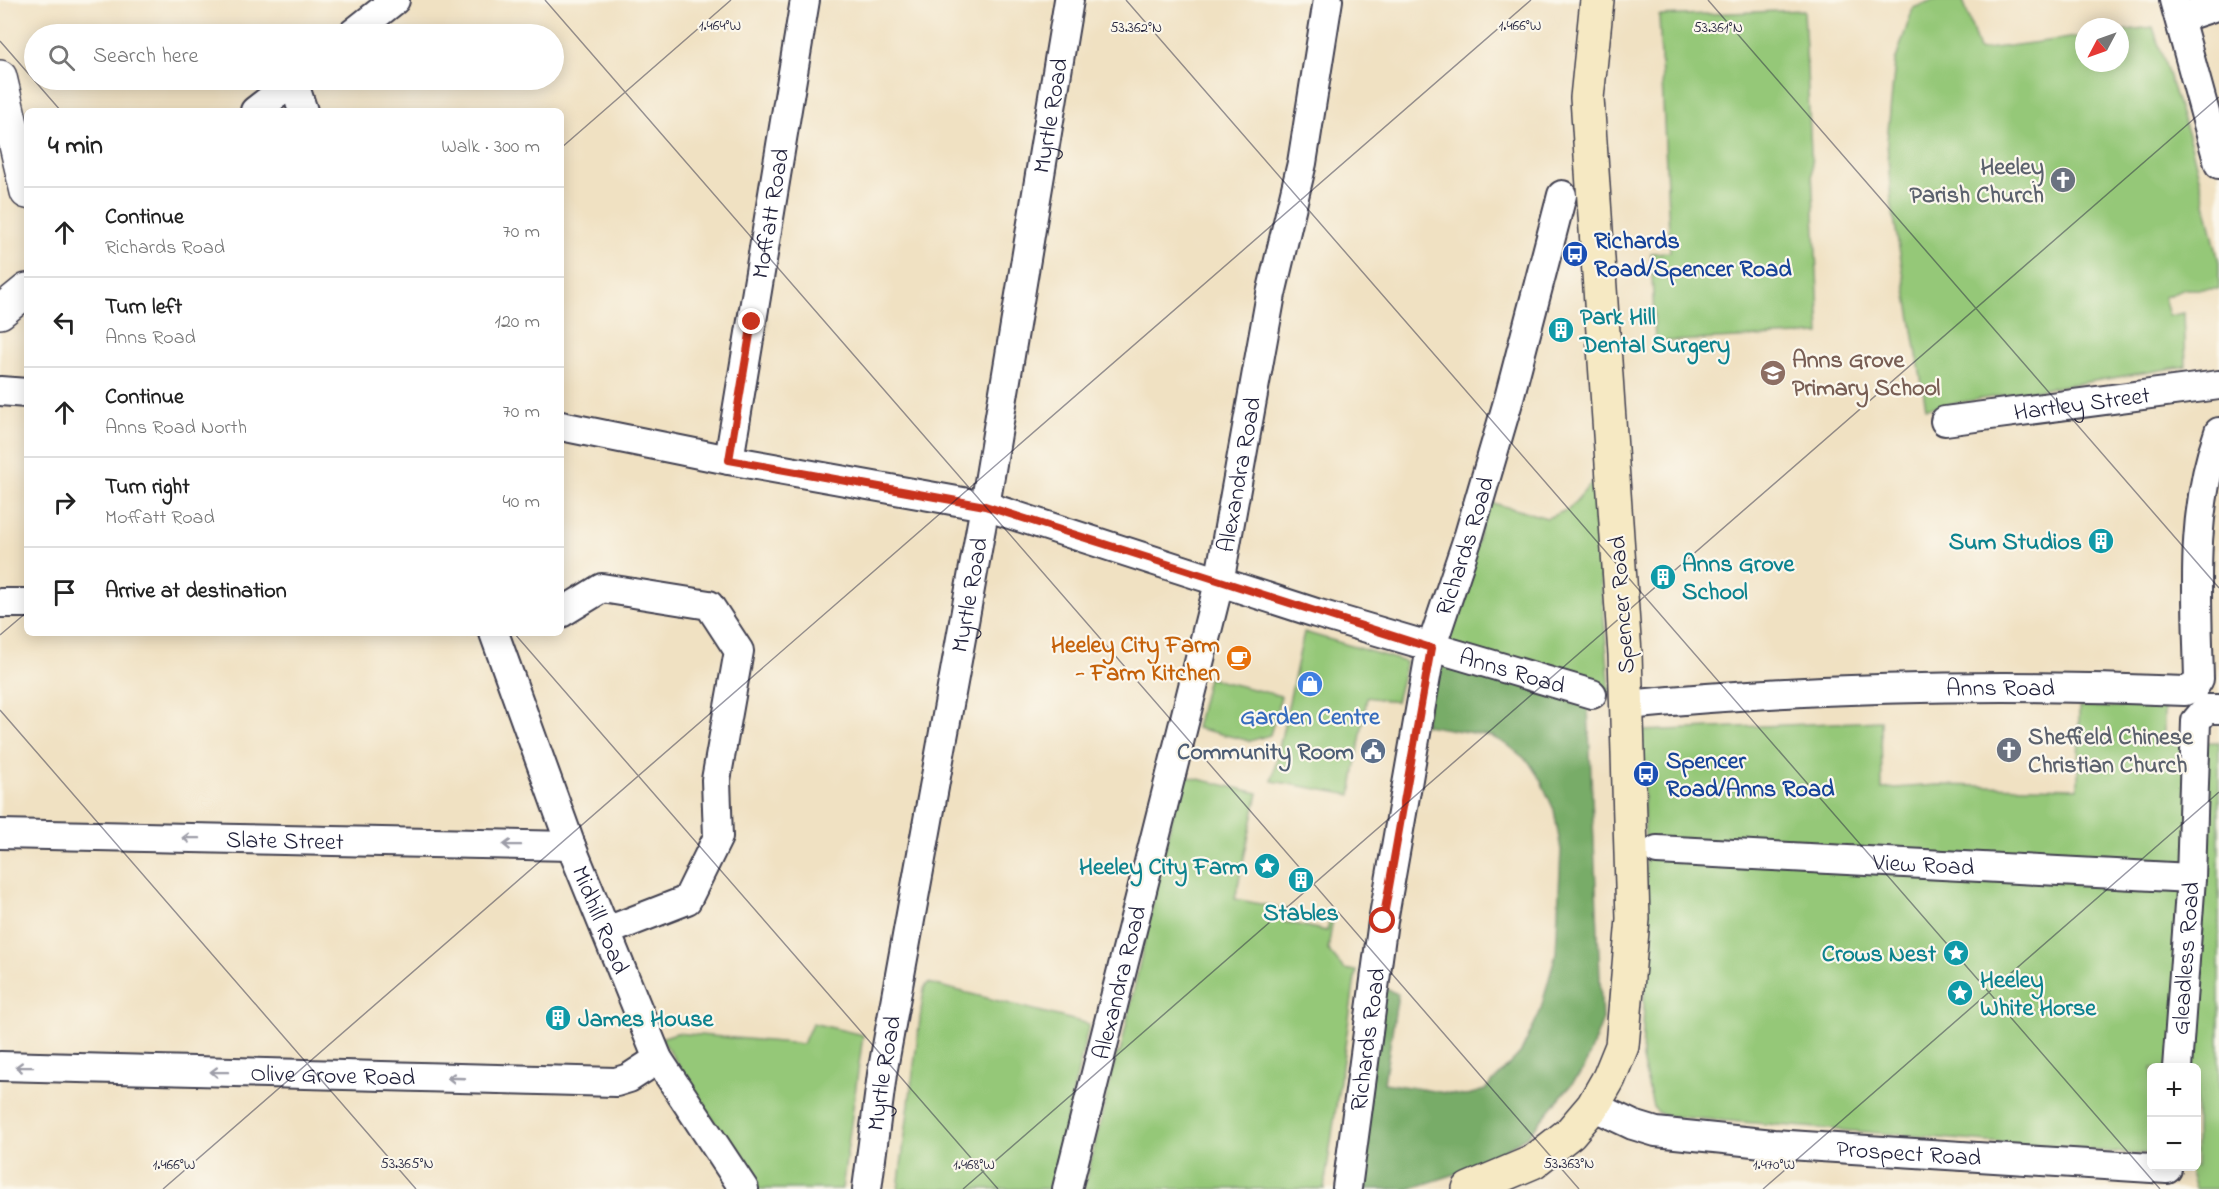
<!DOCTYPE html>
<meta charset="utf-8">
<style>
:root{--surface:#fff;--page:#f6f6f6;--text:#222;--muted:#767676;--line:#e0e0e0}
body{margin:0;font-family:"Indie Flower",sans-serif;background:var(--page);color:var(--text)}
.controls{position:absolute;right:18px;bottom:18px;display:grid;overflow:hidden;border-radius:9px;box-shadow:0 3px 15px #0003}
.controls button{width:54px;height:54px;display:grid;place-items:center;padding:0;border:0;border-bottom:2px solid var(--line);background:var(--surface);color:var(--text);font:30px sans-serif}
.compass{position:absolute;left:2075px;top:18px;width:54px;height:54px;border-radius:50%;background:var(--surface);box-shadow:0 3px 15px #0003;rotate:229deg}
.stop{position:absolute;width:18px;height:18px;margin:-14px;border:4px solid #c8321e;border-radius:50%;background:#fff}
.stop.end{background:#c8321e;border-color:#fff;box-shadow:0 2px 6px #0008}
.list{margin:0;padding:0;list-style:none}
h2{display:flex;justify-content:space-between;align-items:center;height:78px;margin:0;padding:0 24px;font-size:26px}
h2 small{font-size:20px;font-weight:400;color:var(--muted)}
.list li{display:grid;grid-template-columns:39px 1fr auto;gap:18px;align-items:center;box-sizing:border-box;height:90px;padding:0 24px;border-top:2px solid var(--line)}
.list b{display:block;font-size:22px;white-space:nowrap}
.list p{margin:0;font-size:20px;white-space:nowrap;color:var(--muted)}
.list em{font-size:20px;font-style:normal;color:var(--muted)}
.icon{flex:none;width:33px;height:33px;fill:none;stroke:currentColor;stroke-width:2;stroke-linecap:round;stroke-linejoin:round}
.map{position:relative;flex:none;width:2219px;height:1189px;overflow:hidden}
.search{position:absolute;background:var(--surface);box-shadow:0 3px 15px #0003;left:24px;top:24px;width:540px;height:66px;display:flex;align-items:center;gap:15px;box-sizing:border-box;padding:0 21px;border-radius:33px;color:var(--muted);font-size:22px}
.panel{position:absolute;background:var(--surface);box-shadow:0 3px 15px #0003;left:24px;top:108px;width:540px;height:528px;border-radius:9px}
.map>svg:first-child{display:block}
</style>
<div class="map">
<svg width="2219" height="1189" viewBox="0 0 2219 1189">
<rect width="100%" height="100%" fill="#fbf7ec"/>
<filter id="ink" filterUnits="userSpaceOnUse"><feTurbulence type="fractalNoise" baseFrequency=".0167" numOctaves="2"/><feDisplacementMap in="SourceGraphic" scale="12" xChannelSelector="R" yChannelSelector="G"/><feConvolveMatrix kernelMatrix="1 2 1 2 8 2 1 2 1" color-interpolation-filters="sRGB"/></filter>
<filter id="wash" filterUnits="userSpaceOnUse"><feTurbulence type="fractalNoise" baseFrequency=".008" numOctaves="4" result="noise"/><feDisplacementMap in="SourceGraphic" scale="24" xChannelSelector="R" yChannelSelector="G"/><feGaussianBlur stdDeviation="1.35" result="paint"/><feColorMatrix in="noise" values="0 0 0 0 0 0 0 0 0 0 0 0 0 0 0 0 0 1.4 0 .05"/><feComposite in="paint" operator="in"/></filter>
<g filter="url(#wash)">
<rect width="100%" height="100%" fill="#f0e1c2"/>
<g fill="#95c878" stroke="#5c755a" stroke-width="1.5">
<path d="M1933,0H1963L1979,50L2084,36V63H2120V31L2153,27L2192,148L2219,262V289H2185L2164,297L2169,316L2184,313L2186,366L1926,408L1891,201L1887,141L1895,62L1913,8Z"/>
<path d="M1804,10L1820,334L1655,342L1651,253L1670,252L1659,16Z"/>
<path d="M1593,481L1610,693L1446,646L1489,502L1547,518L1569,509Z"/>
<path d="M1304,632L1406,662L1396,702L1367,697L1351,795L1272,781Z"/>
<path d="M1208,678L1281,696L1270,735L1250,741L1196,728Z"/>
<path d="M2079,707H2164V743L2219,742V1189H2195L2188,1167L2196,1166V1068H2152L2151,1153L2136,1154L1667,1116L1659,1113L1653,1107L1642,1059L1647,920L1642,731L1881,721L1882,789L1937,785L2078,788Z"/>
<path d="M1181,775L1258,793L1235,899L1286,909L1284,922L1327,931L1330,917L1333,918L1328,950L1344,969L1356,971L1324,1189H1084L1117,1053H1120Z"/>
<path d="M928,983L1089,1024L1051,1189H898L924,988Z"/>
<path d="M812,1023L863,1035L842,1189H757L661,1038L676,1033L803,1044Z"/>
</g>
<path fill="#78ac68" stroke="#4d6752" stroke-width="1.5" d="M1437,658L1588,707L1602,1022L1584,1069L1528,1136L1471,1169L1409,1189H1352L1379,986L1398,994L1384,1083L1464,1096L1485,1090L1521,1052L1540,1012L1556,953L1561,850L1554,810L1540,779L1529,762L1509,746L1491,736L1424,725Z"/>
</g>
<g filter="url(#ink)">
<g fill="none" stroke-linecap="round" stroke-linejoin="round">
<g stroke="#413f4f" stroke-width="32">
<g id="minor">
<path d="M2174,0L2219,164"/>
<path d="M2180,18L2219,5"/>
<path d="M352,34L395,0"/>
<path d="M293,81L303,111"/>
<path d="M255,111L295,80"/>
<path d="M0,391L27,393"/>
<path id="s1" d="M1945,421L2219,385"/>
<path id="s2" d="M561,426L729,460L985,506L1316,613L1592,694"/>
<path id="s3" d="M729,460L805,0"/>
<path d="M0,603H27"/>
<path d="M561,613L602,588L709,605L739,651L716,780L718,837L687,900L607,931"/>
<path id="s4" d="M494,633L571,846L658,1059L744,1189"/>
<path id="s5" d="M1627,705C1812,687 1999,683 2185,691L2194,687L2199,679C2197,594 2190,514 2219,432"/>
<path id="s6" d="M0,834L571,846"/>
<path id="s7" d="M1657,850L2191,878"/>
<path id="s8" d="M0,1066L616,1082L629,1078L658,1059"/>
<path id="s9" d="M2177,1068L2191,878L2196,721L2206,709H2219"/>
<path id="s10" d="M1593,1106L1633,1125L1656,1132L1773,1144L2167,1169"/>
<path id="s11" d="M1347,1188L1383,921L1431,648L1469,535L1508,402L1562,195"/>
<path id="s12" d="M867,1189L882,1074L985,506L1069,0"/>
<path id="s13" d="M1067,1189L1219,583L1271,294L1302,163L1328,0"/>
</g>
</g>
<g stroke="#413f4f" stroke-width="36">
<g id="tertiary">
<path d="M0,77L27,192"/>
<path d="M0,312L27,290"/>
</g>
</g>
<g stroke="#413f4f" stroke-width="36">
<path id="secondary" d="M1469,1189L1533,1162L1570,1133L1593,1106L1609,1078L1622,1046L1633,919L1625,654L1587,98L1597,0"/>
</g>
<use href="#minor" stroke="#fff" stroke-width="28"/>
<use href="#tertiary" stroke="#fff" stroke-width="33"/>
<use href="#secondary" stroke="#f6e9c3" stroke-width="33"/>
</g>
<defs><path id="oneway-shaft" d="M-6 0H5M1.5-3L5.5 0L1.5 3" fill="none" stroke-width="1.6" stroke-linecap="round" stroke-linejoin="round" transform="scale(1.5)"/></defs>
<g stroke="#9c9ca7">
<use href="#oneway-shaft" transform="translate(191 838) rotate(-179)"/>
<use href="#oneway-shaft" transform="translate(512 845) rotate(-179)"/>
<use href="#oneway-shaft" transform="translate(24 1067) rotate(-179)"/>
<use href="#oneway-shaft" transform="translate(219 1072) rotate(-179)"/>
<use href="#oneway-shaft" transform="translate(456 1078) rotate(-178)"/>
</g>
</g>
<g fill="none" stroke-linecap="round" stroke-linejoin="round" filter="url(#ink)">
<path stroke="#c8321e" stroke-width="8" d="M752,322L729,460L985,506L1431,648L1383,921"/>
</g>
<path fill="none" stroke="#22223b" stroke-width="1.5" stroke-opacity="0.45" d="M545,0L1579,1189M1126,0L2160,1189M1708,0L2219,588M0,41L61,111M561,148L731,0M514,633L998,1189M0,635L27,612M0,710L416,1189M163,1189L1531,0M963,1189L2219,97M1763,1189L2219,792"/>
<defs>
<g id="church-disc" transform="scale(1.35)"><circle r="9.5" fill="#6b7280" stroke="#fbf7ec"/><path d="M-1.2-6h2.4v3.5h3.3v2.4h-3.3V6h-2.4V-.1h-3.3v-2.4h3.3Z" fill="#fff"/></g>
<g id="bus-disc" transform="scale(1.35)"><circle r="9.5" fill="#1a4fb4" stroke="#fbf7ec"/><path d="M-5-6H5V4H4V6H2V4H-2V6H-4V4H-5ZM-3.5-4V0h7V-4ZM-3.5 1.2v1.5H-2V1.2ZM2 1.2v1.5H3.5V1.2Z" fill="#fff"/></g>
<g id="building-disc" transform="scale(1.35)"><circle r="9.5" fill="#0f9aa8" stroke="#fbf7ec"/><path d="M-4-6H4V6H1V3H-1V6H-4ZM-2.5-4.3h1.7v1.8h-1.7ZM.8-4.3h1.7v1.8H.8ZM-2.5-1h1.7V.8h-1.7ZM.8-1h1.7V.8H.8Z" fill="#fff"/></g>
<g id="school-disc" transform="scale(1.35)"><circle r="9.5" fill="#8d6e63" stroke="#fbf7ec"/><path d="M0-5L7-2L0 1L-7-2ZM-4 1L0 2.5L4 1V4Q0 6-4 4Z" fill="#fff"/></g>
<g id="cafe-disc" transform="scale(1.35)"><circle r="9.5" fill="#e8710a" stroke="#fbf7ec"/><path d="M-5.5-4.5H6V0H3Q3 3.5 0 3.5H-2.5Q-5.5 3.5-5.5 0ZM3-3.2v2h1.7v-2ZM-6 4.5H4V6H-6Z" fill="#fff"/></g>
<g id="shop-disc" transform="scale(1.35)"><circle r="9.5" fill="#3f7fe0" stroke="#fbf7ec"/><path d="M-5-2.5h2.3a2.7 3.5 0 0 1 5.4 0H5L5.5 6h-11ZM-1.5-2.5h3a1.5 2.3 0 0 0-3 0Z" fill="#fff"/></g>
<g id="civic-disc" transform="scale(1.35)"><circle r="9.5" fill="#5c6f8a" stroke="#fbf7ec"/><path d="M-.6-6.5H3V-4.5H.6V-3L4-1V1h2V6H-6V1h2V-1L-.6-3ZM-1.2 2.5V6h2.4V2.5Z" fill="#fff"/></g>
<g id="sight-disc" transform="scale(1.35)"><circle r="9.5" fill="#0f9aa8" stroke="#fbf7ec"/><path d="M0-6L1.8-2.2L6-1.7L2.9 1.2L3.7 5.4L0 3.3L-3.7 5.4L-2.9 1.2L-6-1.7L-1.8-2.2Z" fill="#fff"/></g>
</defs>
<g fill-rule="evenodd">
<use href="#church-disc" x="2063" y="180"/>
<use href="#bus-disc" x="1575" y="254"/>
<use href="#building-disc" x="1561" y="330"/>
<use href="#school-disc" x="1773" y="373"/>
<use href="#building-disc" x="2101" y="541"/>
<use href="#building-disc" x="1663" y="577"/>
<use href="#cafe-disc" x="1239" y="658"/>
<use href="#shop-disc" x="1310" y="684"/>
<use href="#church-disc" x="2009" y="750"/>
<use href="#civic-disc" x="1373" y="751"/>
<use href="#bus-disc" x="1646" y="774"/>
<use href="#sight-disc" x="1267" y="866"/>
<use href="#building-disc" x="1301" y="880"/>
<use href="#sight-disc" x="1956" y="953"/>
<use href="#sight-disc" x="1960" y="993"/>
<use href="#building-disc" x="558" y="1018"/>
</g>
<g text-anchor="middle" stroke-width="4.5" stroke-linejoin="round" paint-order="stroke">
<g font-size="24" fill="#22223b" stroke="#fbf7ec">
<text dy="8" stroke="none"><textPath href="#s12" startOffset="1089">Myrtle Road</textPath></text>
<text dy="8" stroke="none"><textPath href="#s3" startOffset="250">Moffatt Road</textPath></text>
<text dy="8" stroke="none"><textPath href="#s1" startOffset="138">Hartley Street</textPath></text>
<text dy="8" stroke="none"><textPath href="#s13" startOffset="735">Alexandra Road</textPath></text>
<text dy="8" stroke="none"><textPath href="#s11" startOffset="654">Richards Road</textPath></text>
<text dy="8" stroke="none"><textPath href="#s12" startOffset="603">Myrtle Road</textPath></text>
<text transform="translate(1621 605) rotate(-94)" y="8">Spencer Road</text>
<text dy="8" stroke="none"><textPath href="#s2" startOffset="984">Anns Road</textPath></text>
<text dy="8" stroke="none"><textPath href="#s5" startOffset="374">Anns Road</textPath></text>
<text dy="8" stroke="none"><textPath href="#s6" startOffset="285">Slate Street</textPath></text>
<text dy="8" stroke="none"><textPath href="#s7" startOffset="267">View Road</textPath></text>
<text dy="8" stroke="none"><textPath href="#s4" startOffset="306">Midhill Road</textPath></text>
<text dy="8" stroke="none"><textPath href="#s9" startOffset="110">Gleadless Road</textPath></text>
<text dy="8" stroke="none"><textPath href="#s13" startOffset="213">Alexandra Road</textPath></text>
<text dy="8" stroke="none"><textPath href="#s11" startOffset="150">Richards Road</textPath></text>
<text dy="8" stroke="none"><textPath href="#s12" startOffset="117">Myrtle Road</textPath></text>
<text dy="8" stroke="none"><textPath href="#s8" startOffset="333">Olive Grove Road</textPath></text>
<text dy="8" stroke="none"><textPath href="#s10" startOffset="322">Prospect Road</textPath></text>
</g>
<g font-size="24" font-weight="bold" fill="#5b616d" stroke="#fbf7ec" text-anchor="end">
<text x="2044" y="174">Heeley<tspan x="2044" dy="28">Parish Church</tspan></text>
<text x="2028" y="744" text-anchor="start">Sheffield Chinese<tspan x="2028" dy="28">Christian Church</tspan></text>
</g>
<g font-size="24" font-weight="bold" fill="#164399" stroke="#fbf7ec" text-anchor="start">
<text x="1594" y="248">Richards<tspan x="1594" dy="28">Road/Spencer Road</tspan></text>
<text x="1666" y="768">Spencer<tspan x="1666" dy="28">Road/Anns Road</tspan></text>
</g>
<g font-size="24" font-weight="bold" fill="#0d838f" stroke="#fbf7ec" text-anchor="start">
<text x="1580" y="324">Park Hill<tspan x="1580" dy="28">Dental Surgery</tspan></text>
<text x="2082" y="549" text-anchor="end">Sum Studios</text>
<text x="1682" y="571">Anns Grove<tspan x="1682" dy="28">School</tspan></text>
<text x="1248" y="874" text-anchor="end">Heeley City Farm</text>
<text x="1301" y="920" text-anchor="middle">Stables</text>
<text x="1936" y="961" text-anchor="end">Crows Nest</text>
<text x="1980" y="987">Heeley<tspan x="1980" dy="28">White Horse</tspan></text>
<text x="578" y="1026">James House</text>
</g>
<g font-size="24" font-weight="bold" fill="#785e54" stroke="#fbf7ec" text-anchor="start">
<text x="1792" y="367">Anns Grove<tspan x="1792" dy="28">Primary School</tspan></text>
</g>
<g font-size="24" font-weight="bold" fill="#c56008" stroke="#fbf7ec" text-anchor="end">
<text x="1220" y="652">Heeley City Farm<tspan x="1220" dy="28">- Farm Kitchen</tspan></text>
</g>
<g font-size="24" font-weight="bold" fill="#366cbe" stroke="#fbf7ec">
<text x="1310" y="724">Garden Centre</text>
</g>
<g font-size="24" font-weight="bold" fill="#4e5e75" stroke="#fbf7ec" text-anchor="end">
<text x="1354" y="759">Community Room</text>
</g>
</g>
<g font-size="15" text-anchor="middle" fill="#22223b" stroke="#fbf7ec" stroke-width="4.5" stroke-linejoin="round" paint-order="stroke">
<text x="720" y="30">1.464°W</text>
<text x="1520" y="30">1.466°W</text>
<text x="1136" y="32">53.362°N</text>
<text x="1718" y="32">53.361°N</text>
<text x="407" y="1168">53.365°N</text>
<text x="1569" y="1168">53.363°N</text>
<text x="174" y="1169">1.466°W</text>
<text x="974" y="1169">1.468°W</text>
<text x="1774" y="1169">1.470°W</text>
</g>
</svg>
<div class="controls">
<button>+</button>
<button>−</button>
</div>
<svg class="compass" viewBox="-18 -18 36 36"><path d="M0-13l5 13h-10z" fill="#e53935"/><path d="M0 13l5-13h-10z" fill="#767676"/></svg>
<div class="stop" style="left:1383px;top:921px"></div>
<div class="stop end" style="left:752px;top:322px"></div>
<div class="search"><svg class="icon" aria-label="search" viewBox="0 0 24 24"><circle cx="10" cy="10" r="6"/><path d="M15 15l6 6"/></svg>Search here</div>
<section class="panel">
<h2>4 min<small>Walk · 300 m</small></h2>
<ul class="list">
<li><svg class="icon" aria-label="ahead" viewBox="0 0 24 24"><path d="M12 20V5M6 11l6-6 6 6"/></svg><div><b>Continue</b><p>Richards Road</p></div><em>70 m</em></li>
<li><svg class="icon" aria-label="left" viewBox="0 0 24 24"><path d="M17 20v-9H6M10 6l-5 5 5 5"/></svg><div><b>Turn left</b><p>Anns Road</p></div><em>120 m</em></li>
<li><svg class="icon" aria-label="ahead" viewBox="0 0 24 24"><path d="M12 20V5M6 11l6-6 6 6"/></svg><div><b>Continue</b><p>Anns Road North</p></div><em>70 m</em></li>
<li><svg class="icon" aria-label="right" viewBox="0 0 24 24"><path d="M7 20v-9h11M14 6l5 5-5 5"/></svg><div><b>Turn right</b><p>Moffatt Road</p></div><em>40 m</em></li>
<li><svg class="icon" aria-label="arrive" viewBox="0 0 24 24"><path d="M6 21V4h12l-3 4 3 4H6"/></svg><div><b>Arrive at destination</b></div></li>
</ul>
</section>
</div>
